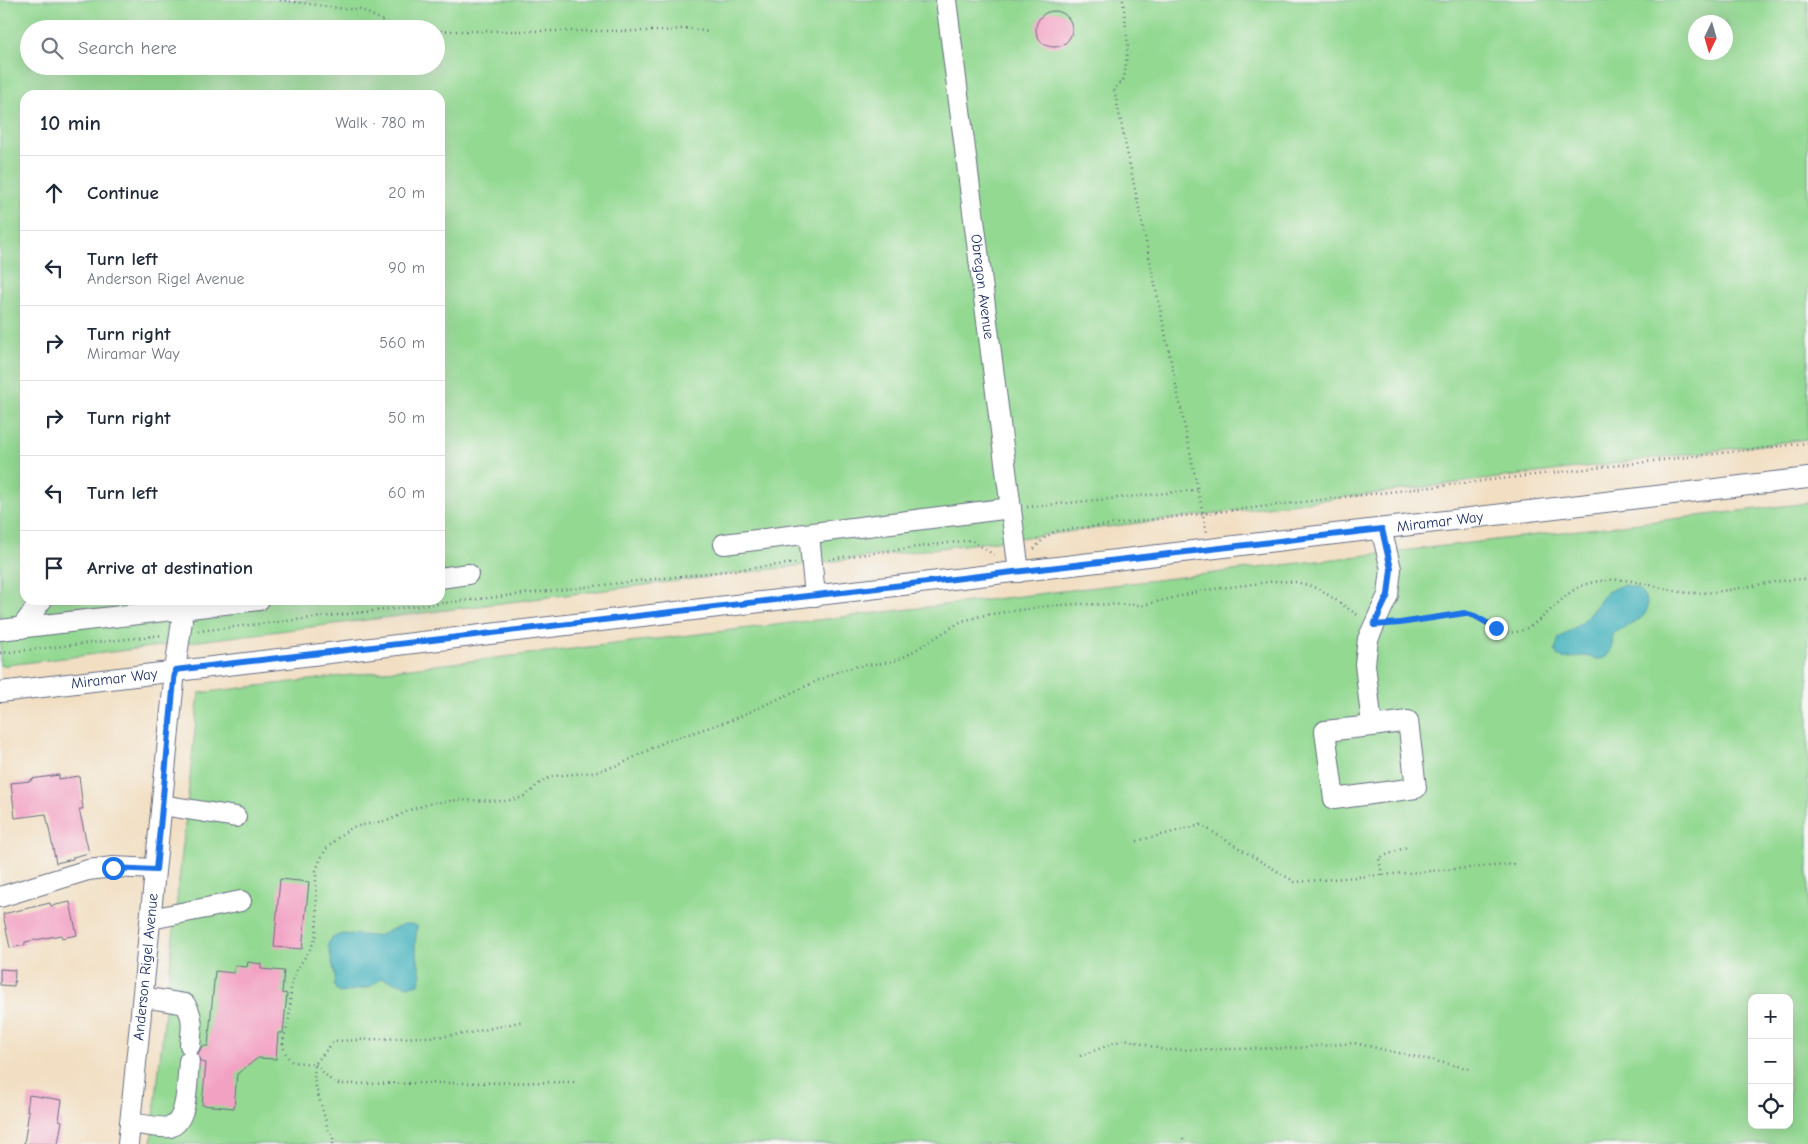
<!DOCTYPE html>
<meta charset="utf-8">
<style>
:root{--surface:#fff;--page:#f6f6f7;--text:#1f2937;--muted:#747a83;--line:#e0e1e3}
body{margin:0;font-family:"Comic Neue",sans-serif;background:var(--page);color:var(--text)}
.controls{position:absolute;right:15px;bottom:15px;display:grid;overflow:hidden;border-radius:10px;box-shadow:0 5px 20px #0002}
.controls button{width:45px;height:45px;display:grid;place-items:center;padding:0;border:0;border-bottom:1px solid var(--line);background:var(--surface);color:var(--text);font:25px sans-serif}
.compass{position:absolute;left:1688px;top:15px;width:45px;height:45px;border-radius:50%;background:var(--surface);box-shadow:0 5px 20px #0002;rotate:185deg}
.stop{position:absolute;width:15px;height:15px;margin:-11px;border:4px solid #1a73e8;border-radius:50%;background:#fff}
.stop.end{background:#1a73e8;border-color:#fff;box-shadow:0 1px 5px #0008}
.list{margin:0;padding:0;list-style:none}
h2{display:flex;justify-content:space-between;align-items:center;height:65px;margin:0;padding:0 20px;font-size:21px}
h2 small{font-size:16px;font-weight:400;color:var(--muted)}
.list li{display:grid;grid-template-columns:32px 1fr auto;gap:15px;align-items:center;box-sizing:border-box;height:75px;padding:0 20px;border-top:1px solid var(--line)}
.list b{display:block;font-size:19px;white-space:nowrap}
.list p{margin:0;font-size:16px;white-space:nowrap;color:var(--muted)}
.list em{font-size:16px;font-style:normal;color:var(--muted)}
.icon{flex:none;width:28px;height:28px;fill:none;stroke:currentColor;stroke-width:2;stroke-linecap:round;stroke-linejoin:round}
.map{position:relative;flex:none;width:1808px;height:1144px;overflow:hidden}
.search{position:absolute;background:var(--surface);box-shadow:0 5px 20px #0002;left:20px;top:20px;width:425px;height:55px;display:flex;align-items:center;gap:12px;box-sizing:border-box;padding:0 18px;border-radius:28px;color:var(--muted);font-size:19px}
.panel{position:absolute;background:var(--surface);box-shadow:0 5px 20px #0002;left:20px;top:90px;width:425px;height:515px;border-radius:15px}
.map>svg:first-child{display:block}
</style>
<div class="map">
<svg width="1808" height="1144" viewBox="0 0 1808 1144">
<rect width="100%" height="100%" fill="#f6f6f2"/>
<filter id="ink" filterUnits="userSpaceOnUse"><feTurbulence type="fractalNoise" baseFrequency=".02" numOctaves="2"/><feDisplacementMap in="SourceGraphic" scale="10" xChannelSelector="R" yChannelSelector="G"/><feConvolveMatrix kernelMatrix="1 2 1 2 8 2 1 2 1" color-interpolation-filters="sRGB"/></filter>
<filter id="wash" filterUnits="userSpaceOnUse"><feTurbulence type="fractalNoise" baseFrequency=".0096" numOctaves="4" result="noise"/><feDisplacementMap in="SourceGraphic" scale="20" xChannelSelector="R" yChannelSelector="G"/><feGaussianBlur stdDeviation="1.12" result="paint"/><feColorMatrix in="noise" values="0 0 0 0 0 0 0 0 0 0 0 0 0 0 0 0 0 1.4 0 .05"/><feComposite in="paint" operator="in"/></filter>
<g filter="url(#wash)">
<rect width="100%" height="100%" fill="#f2dfc3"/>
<g fill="#93d992" stroke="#578478" fill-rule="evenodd">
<path d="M0,0H1808V439L0,666ZM1696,22H1726V52H1696ZM29,29H436V66H29ZM25,95H440V600H25Z"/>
<path d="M1808,503V1144H151L199,693ZM1752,998H1789V1125H1752Z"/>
</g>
<g fill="#44b3be" stroke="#30718e">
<path d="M1622,585C1632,586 1641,588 1645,598C1656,619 1625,625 1613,634C1612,646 1612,660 1596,659C1592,658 1588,656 1585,656C1575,655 1567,662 1558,656L1555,650L1559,638L1583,622L1607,592Z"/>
<path d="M404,924H411L417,926L415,946L421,975L419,984L408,986L382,978L370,987L340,993L337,991L334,985L335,975L328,945L331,938L343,934L377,936Z"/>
</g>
<g id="blocks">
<g fill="#f3a1c3">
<circle cx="1054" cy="29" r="18"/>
<path d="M59,775V779L79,776L83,809H79L89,853L73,857V859L56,863L46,814L15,818L11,783L31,781V779Z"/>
<path d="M280,879L309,882L302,949L274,947Z"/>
<path d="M70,902L77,935L62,938L61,935L25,942V945L10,948L3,914L50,903L51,906Z"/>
<path d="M248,962L261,964V969L284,971L282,993L287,994L283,1033H278L276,1059L258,1058L237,1074L234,1108L202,1105L206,1063L201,1062L198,1054L202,1046H208L215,971L234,973L235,966L247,967Z"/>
<path d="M0,969L15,970L14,986L0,985Z"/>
<path d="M29,1095L62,1100L59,1120L62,1121L58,1144H24L29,1111H27Z"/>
</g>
</g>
</g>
<g filter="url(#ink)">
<use href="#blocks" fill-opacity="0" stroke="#666d81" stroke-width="1"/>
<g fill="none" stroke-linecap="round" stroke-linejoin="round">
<g stroke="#666d81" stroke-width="22">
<g id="minor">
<path id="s1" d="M946,0L1019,572"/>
<path d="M809,534L815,596"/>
<path d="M724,544L1011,508"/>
<path d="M440,578L468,574"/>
<path d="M21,628L42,600"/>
<path d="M0,630L259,600"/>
<path id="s2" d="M0,692L1808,478"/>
<path d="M1372,726L1408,721L1416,788L1334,799L1325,731L1372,726L1365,664L1368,639L1388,595L1391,569L1381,529"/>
<path d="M162,805L236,817"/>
<path d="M0,897L88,870L113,867L155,869"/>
<path d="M151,919L241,901"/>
<path d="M143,997L185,1004C194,1017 192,1028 190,1045"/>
<path d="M130,1123C139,1124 162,1129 170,1127C189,1121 187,1077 189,1061"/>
<path id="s3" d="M128,1144L175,670L182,621L180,610"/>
</g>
</g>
<g stroke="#666d81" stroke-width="2.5" stroke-dasharray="1 4" stroke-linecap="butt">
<path d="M280,0L345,9H360L395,27L410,29"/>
<path d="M1123,0L1128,46L1124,79L1114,89L1207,533"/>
<path d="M436,31H664L688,28L708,32"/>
<path d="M1027,507L1197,490"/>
<path d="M1034,549L1043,539L1055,531L1808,443"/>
<path d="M829,559L971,540L997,557"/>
<path d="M1392,624L1465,613C1479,617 1492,629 1506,632C1533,637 1557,598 1579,587C1587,583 1599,581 1608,580C1638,577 1665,593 1695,593C1733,593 1770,579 1808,579"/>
<path d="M198,631L796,563"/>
<path d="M0,653L163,635"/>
<path d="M1137,841L1201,825L1295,882L1517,864"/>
<path d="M1382,875L1379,858L1409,846"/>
<path d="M1080,1056L1125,1039L1164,1050L1296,1048L1354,1043L1471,1069"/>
<path d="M574,1082L339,1084L332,1081L315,1064L292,1062C288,1057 284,1052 283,1045C283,1037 287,1030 288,1022C292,1007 288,991 294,976C300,960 311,954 316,935L317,917L316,884V871L320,860L326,849L342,834L353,827L390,820L410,810L432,803L458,800L505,801L521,798L531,792L537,785L545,780L553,776L596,772L621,764L664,742L732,720L839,671L858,666L891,662L904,657L962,621L985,615L1047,606L1077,604L1143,605L1206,590L1277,581L1296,582L1308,585L1321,590L1359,616"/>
<path d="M1183,1139L1184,1144"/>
<path d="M333,1144V1138L328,1129L314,1080L315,1064L334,1041L446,1036L470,1033L524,1021"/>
</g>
<use href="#minor" stroke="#fff" stroke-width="20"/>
</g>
</g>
<g fill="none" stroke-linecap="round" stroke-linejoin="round" filter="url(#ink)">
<path stroke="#1a73e8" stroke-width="6" d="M113,868L156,870L175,670L1382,529L1391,569L1388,595L1374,625L1400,623L1465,613L1475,616L1496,628"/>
</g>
<g text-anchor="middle" stroke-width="4" stroke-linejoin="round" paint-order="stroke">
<g font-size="15" fill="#1b2f5e" stroke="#f6f6f2">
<text dy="5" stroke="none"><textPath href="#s1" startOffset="289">Obregon Avenue</textPath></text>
<text dy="5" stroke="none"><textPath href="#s2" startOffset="1450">Miramar Way</textPath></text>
<text dy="5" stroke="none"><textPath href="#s2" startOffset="115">Miramar Way</textPath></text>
<text dy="5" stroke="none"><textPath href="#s3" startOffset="178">Anderson Rigel Avenue</textPath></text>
</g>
</g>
</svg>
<div class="controls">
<button>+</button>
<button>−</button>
<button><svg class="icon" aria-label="locate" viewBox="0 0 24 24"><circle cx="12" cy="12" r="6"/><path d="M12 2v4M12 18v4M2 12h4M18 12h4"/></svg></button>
</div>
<svg class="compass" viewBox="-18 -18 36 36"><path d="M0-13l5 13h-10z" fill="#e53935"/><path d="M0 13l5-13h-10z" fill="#747a83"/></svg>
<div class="stop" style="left:113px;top:868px"></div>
<div class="stop end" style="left:1496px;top:628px"></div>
<div class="search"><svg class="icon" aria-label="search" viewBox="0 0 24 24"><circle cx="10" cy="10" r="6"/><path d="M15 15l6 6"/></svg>Search here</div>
<section class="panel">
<h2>10 min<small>Walk · 780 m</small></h2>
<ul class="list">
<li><svg class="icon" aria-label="ahead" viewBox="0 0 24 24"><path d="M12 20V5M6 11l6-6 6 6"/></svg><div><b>Continue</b></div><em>20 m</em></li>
<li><svg class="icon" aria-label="left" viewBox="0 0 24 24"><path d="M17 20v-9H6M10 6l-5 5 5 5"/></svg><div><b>Turn left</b><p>Anderson Rigel Avenue</p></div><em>90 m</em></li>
<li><svg class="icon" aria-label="right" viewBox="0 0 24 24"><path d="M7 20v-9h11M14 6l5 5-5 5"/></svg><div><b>Turn right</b><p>Miramar Way</p></div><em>560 m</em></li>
<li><svg class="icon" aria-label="right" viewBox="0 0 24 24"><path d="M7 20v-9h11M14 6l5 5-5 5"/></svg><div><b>Turn right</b></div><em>50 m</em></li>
<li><svg class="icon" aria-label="left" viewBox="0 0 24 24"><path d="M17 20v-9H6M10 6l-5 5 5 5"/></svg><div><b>Turn left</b></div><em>60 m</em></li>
<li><svg class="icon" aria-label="arrive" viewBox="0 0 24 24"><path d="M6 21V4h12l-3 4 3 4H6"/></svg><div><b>Arrive at destination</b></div></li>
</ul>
</section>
</div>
